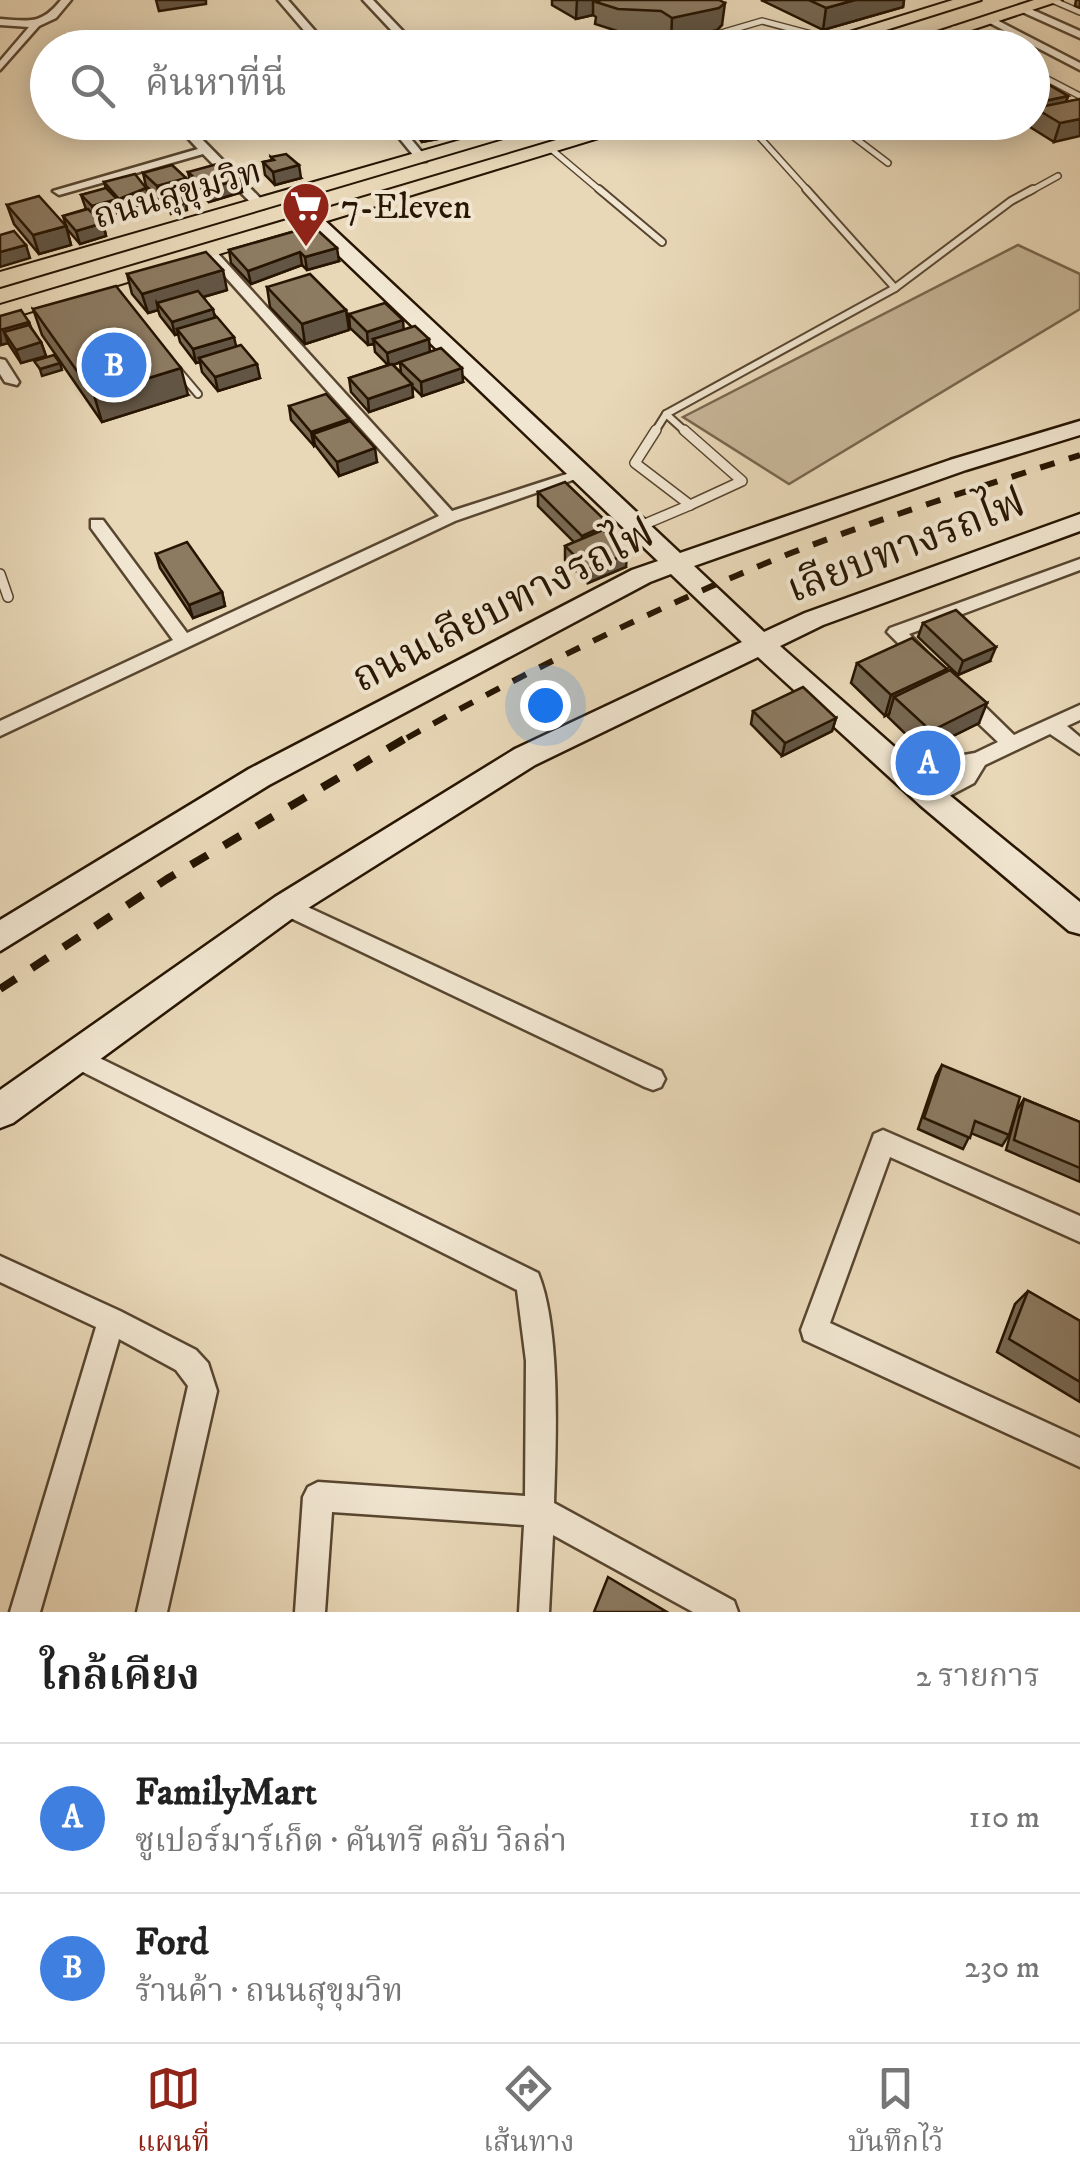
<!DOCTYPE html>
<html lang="th">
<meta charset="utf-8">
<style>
:root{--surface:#fff;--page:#f2f2f2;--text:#222;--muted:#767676;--line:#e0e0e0;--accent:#8f2418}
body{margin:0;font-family:"IM FELL DW Pica","Noto Serif Thai",serif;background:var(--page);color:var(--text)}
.you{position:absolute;left:545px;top:705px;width:35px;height:35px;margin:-25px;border:8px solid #fff;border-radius:50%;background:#1a73e8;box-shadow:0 0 0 15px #1a73e833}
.badge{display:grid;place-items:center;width:65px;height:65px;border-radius:50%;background:var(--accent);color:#fff;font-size:32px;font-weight:700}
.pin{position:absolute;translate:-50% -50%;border:5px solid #fff;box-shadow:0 2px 10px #0006}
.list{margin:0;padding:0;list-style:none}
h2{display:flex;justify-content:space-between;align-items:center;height:130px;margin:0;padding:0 40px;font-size:42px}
h2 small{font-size:32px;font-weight:400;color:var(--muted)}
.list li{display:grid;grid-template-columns:65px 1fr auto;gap:30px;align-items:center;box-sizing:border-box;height:150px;padding:0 40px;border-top:2px solid var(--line)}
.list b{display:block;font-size:38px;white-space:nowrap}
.list p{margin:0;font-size:32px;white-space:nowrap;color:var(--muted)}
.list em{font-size:32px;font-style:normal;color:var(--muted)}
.icon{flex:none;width:55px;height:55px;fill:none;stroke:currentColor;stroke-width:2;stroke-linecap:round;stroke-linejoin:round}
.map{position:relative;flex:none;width:1080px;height:1612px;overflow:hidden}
.search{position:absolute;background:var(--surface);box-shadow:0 5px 25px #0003;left:30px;right:30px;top:30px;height:110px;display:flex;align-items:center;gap:25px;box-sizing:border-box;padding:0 35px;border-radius:55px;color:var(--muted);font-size:38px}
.sheet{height:430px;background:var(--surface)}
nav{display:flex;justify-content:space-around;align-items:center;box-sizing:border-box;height:140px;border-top:2px solid var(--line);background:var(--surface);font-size:28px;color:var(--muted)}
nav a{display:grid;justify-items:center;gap:5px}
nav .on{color:var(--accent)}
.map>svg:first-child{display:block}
</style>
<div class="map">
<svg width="1080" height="1612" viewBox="0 0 1080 1612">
<rect width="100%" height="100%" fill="#e9d8b8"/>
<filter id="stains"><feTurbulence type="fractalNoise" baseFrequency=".002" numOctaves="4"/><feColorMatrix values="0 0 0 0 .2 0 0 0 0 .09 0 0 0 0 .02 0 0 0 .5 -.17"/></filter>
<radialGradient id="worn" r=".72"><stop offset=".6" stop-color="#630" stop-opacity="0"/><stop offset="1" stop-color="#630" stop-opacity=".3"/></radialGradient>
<path fill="#c8b799" stroke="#78664e" stroke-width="2.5" d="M1018,245L1080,274V309L789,484L683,417Z"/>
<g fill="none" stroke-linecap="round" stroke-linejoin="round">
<g stroke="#584630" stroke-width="8">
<g id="lane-far2">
<path d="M1052,0L1080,12"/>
<path d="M954,29L988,48"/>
<path d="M670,48L762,21L834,40"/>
<path d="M733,48L794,30"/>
<path d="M1032,71L1080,96"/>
<path d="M746,122L809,192"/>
<path d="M834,122L888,163"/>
<path d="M551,149L602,192"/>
<path d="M1029,192L1058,176"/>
</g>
</g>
<g stroke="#584630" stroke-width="10">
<g id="lane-far1">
<path d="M599,189L662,242"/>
<path d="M806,189L895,288"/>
<path d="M176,368L198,394"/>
<path d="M666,414L895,288L1011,201L1033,189"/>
<path d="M654,433L666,414L687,433"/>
</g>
</g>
<g stroke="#584630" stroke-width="12">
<g id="lane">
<path d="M656,430L635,463L690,505"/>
<path d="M684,430L742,481L690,505"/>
<path d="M638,527L690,505"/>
<path d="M0,574L8,597"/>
</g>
</g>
<g stroke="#584630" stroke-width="5">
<g id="street">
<path d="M61,0H71L56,18L39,26L0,70V61L29,27L0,25V19C30,21 41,25 61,0Z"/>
<path d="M278,0H288L330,48H319Z"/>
<path d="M363,0H373L419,48H408Z"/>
<path d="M1020,7H1026L1080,31V38L1020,11Z"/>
<path d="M989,16L1080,63V70L986,21Z"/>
<path d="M173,122H185L264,202V208H256L203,154L59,195L53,191L198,149Z"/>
<path d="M386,122H397L426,157V161H418Z"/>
<path d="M479,122H491L504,137L494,139Z"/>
<path d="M209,247L213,248L452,511L576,471L582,469L590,474L455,521L0,736V721L173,640L91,528V520H103L187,633L439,516L205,254V248Z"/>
<path d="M0,359L5,360L19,382L17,385L5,382L0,374Z"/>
<path d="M1080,559V570L909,634L932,658L929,662H917L887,632L890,628Z"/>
<path d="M965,692L972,694L1014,735L1080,705V720L1067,726L1080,737V754L1050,734L985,765L974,783L938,802H924L921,797L924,792L962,770L914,789L907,786L904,781L907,776L942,759L975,753L998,742L958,704L956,699Z"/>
<path d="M286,897L661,1071L665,1079L661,1087L653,1090L645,1087L278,912L275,906L278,900Z"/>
<path d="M75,1046L538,1273C561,1328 556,1442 554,1503L734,1601L738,1612H693L553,1535L549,1612H519L524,1525L332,1512L325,1612H295L303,1497L308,1487L318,1482L525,1496L526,1361L517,1290L67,1064L63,1057L67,1050Z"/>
<path d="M883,1130L1080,1216V1242L890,1157L830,1323L1080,1438V1467L804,1340L801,1330L871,1142L874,1134Z"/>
<path d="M0,1256L120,1311L196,1350L208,1363L217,1391L167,1612H137L188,1386L176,1370L119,1339L40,1612H10L96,1327L0,1282Z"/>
</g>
</g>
<g stroke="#271502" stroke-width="5">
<path id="secondary" d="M313,214L320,216L680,553L950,460L1080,421V435L966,470L694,566L764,632L805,613L1080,514V531L823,625L780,646L942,789L1080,902V934L1069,931L920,805L758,657L535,765L297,915L13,1123L0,1128V1090L275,897L515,749L742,642L671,574L650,582L269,785L0,951V920L249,769L632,570L658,561L306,224V216Z"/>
</g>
<g stroke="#271502" stroke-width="4">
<g id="highway">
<path d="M953,0H981L829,48H798Z"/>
<path d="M1034,0H1062L947,38H933L931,34Z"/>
<path d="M523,122H557L0,287V272Z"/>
<path d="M617,122H651L0,321V305Z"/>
</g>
</g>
<path stroke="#271502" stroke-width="2.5" stroke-dasharray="1 2.5" stroke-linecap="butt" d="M658,129L681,122"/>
<use href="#lane-far2" stroke="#f1e6d1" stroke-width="5"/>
<use href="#lane-far1" stroke="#f1e6d1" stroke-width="6"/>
<use href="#lane" stroke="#f1e6d1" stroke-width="9"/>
<use href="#street" fill="#f1e6d1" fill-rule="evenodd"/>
<use href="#secondary" fill="#f1e6d1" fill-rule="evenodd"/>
<use href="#highway" fill="#e9d8b8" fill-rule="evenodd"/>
<path stroke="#271502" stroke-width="6" stroke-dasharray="15 15" stroke-linecap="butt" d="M407,738C531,669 659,606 791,553C886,516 983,486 1080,455"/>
<path stroke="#271502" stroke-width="8" stroke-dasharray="19 19" stroke-linecap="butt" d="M0,989L167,879L411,735"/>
</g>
<g fill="#786953" stroke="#271502" stroke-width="2.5" fill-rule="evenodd">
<path d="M552,0H719L722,25L717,30L671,41L660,33L617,31L595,24L596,17L593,15L576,19L552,5Z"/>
<path d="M761,0H904L903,7L823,30Z"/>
<path d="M1076,0H1080V8L1075,6Z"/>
<path d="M1032,75L1068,96L1066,102L1080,99L1054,142L1030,127L1032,122Z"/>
<path d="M404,122H458L459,135L422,142Z"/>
<path d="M271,157L301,178L275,185L265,175L263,162L272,160Z"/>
<path d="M188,172L240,179L242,192L209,202L191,185Z"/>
<path d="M143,173L188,191L160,199L146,186Z"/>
<path d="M104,182L146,188L150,201L122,212L119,209L120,212L98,219L103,223L106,236L80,244L67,229L63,216L86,209L81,195L106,189Z"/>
<path d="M7,205L66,226L71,245L39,254L14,224Z"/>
<path d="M313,226L339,261L307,270L302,265L251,284L231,263L229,250Z"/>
<path d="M127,274L227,290L203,297L236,347L260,378L218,391L202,372L200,362L196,363L180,342L178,334L175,335L160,316L158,310L148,313L132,294Z"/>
<path d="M267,287L346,310L349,330L305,344L270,307Z"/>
<path d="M33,309L188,395L102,422L42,335Z"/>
<path d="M349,314L404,329L463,382L422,396L412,386L413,397L369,412L351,392L349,378L388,365L375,352L374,344L368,345L350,328ZM400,362L401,373L393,365Z"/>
<path d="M0,316L32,329L41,342L46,356L21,363L8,343L1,345L0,343Z"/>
<path d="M289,406L349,419L377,462L339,476L315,445L314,446L291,420Z"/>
<path d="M538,492L609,524V536L626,567L588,583L565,560V546L574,542L538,506Z"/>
<path d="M156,554L222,592L225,606L193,618L160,568Z"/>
<path d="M923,623L990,661L958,675L918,637Z"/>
<path d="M857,663L947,669L946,672L979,723L923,751L888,717L889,714L885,716L851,683Z"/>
<path d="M753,711L836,718L832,731L782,756L751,724Z"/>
<path d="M942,1065L1009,1135L1002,1146L971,1133L963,1149L918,1129L936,1076Z"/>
<path d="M1024,1099L1080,1122V1182L1006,1150L1017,1110Z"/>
<path d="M1028,1291L1080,1321V1402L997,1352L1015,1304Z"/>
</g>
<g fill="#625544" stroke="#271502" stroke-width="2.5">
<path d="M156,0H206V4L159,11Z"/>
<path d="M577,0H593V15L576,19Z"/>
<path d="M855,0H904L903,7L823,30L826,8Z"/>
<path d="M725,3L722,25L717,30L671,41L672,18Z"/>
<path d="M1068,96L1062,114L1035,108L1032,118L1035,103Z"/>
<path d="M1080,119V136L1054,142L1060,123Z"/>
<path d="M458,123L459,135L422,142L421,130Z"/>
<path d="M299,165L301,178L275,185L273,172Z"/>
<path d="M186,178L188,191L160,199L157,186Z"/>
<path d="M240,179L242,192L209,202L207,189Z"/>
<path d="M146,188L150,201L122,212L119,199Z"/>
<path d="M117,199L120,212L95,219L92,206Z"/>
<path d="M186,203L187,210L171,214L170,208Z"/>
<path d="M103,223L106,236L80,244L76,231Z"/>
<path d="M66,226L71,245L39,254L33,235Z"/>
<path d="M26,245L30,258L0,267V252Z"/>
<path d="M337,248L339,261L307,270L305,257Z"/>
<path d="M300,252L302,265L251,284L248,271Z"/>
<path d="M223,270L227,290L162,309L157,303L158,310L148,313L142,294Z"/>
<path d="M213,309L216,323L177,329L178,334L175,335L172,322Z"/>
<path d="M346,310L349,330L305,344L302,324Z"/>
<path d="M403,320L404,334L373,339L374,344L368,345L367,332Z"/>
<path d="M29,322L34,335L4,332L8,343L1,345L0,330Z"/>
<path d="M234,337L237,350L199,358L200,362L196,363L193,349Z"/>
<path d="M429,339L430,353L389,366L387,353Z"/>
<path d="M41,342L46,356L21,363L16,350Z"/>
<path d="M60,363L62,370L42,376L40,369Z"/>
<path d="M257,364L260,378L218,391L215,377Z"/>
<path d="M181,368L188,395L102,422L94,395Z"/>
<path d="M462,368L463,382L422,396L421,382Z"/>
<path d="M412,384L413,397L369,412L368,399Z"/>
<path d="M349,419L351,433L313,434L315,445L314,446L311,432Z"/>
<path d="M375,448L377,462L339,476L337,462Z"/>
<path d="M609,524V538L581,550L582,536Z"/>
<path d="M627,554L626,567L588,583V569Z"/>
<path d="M222,592L225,606L193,618L189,605Z"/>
<path d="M996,647L990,661L958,675L963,661Z"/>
<path d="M947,669L940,689L894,697L889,714L885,716L891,695Z"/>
<path d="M987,703L979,723L923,751L931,731Z"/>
<path d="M836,718L832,731L782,756L785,743Z"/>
</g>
<g fill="#8c7a61" stroke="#271502" stroke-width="2.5">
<path d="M601,0H719L725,3L719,8L672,18L661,11L618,9L596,2Z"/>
<path d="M809,0H855L826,8Z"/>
<path d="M319,44L321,48H300Z"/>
<path d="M1032,75L1068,96L1035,103L1032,101Z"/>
<path d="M1080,99V119L1060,123L1035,108Z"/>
<path d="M414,122H458V123L421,130Z"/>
<path d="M286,154L299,165L273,172L263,162L274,160L271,157Z"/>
<path d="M221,163L240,179L207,189L188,172Z"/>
<path d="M172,165L186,178L157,186L143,173Z"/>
<path d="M135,174L146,188L119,199L104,182Z"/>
<path d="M106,188L117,199L92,206L81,195Z"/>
<path d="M177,195L186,203L170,208L162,199Z"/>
<path d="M39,196L66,226L33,235L7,205Z"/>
<path d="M88,209L103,223L76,231L63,216Z"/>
<path d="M313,226L337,248L305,257L300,252L248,271L229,250Z"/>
<path d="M14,231L26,245L0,252V235Z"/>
<path d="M206,252L223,270L142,294L127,274Z"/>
<path d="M310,274L346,310L302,324L267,287Z"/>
<path d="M116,286L181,368L94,395L33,309Z"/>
<path d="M198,291L213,309L172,322L157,303Z"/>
<path d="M385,303L403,320L367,332L349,314Z"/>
<path d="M21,310L29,322L0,330V316Z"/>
<path d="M217,317L234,337L193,349L177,329Z"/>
<path d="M29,325L41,342L16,350L4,332Z"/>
<path d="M415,326L429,339L387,353L373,339Z"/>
<path d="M241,345L257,364L215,377L199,358Z"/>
<path d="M441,348L462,368L421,382L400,362Z"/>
<path d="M54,355L60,363L40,369L34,361Z"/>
<path d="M392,364L412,384L368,399L349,378Z"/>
<path d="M326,394L349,419L311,432L289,406Z"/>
<path d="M350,421L375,448L337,462L313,434Z"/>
<path d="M565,482L609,524L582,536L538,492Z"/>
<path d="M603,530L627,554L588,569L565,546Z"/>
<path d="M187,542L222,592L189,605L156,554Z"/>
<path d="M956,610L996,647L963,661L923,623Z"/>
<path d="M912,638L947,669L891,695L857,663Z"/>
<path d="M950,670L987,703L931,731L894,697Z"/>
<path d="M803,687L836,718L785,743L753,711Z"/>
<path d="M942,1065L1020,1097L1009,1135L975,1121L970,1138L924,1118Z"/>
<path d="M1024,1099L1080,1122V1168L1014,1140Z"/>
<path d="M1028,1291L1080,1321V1382L1009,1339Z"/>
<path d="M608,1577L667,1612H594Z"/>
</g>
<defs>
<g id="supermarket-pin" transform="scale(2.5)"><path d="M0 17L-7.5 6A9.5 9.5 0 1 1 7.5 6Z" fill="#8f2418" stroke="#f1e6d1"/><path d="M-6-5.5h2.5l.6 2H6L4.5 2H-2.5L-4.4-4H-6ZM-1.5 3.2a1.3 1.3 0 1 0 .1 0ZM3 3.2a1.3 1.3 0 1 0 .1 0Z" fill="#fff"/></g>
</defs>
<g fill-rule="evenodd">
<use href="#supermarket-pin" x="306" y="206"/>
</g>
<g text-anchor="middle" stroke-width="8" stroke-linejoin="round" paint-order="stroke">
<g font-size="35" fill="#271502" stroke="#f1e6d1">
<text transform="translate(177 193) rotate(-16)" y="12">ถนนสุขุมวิท</text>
</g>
<g font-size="35" fill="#271502" stroke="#f1e6d1" text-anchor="start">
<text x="341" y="218">7-Eleven</text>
</g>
<g font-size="42" fill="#271502" stroke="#f1e6d1">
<text transform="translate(905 544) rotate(-21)" y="15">เลียบทางรถไฟ</text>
<text transform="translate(502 604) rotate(-27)" y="15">ถนนเลียบทางรถไฟ</text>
</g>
</g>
<rect width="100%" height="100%" filter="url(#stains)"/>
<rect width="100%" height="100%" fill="url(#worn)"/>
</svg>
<div class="you"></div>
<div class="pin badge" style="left:928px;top:763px;background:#3f7fe0">A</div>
<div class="pin badge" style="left:114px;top:365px;background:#3f7fe0">B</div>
<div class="search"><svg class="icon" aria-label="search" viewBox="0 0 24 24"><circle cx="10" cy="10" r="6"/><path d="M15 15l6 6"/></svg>ค้นหาที่นี่</div>
</div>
<section class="sheet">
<h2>ใกล้เคียง<small>2 รายการ</small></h2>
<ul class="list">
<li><span class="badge" style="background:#3f7fe0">A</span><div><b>FamilyMart</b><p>ซูเปอร์มาร์เก็ต · คันทรี คลับ วิลล่า</p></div><em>110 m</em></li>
<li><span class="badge" style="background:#3f7fe0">B</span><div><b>Ford</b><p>ร้านค้า · ถนนสุขุมวิท</p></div><em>230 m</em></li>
</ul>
</section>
<nav>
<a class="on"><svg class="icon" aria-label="map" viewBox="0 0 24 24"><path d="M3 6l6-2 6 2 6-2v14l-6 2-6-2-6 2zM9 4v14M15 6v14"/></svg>แผนที่</a>
<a><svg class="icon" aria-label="directions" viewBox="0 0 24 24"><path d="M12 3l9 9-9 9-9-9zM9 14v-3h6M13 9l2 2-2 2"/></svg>เส้นทาง</a>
<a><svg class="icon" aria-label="saved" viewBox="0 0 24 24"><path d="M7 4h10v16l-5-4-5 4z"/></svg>บันทึกไว้</a>
</nav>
